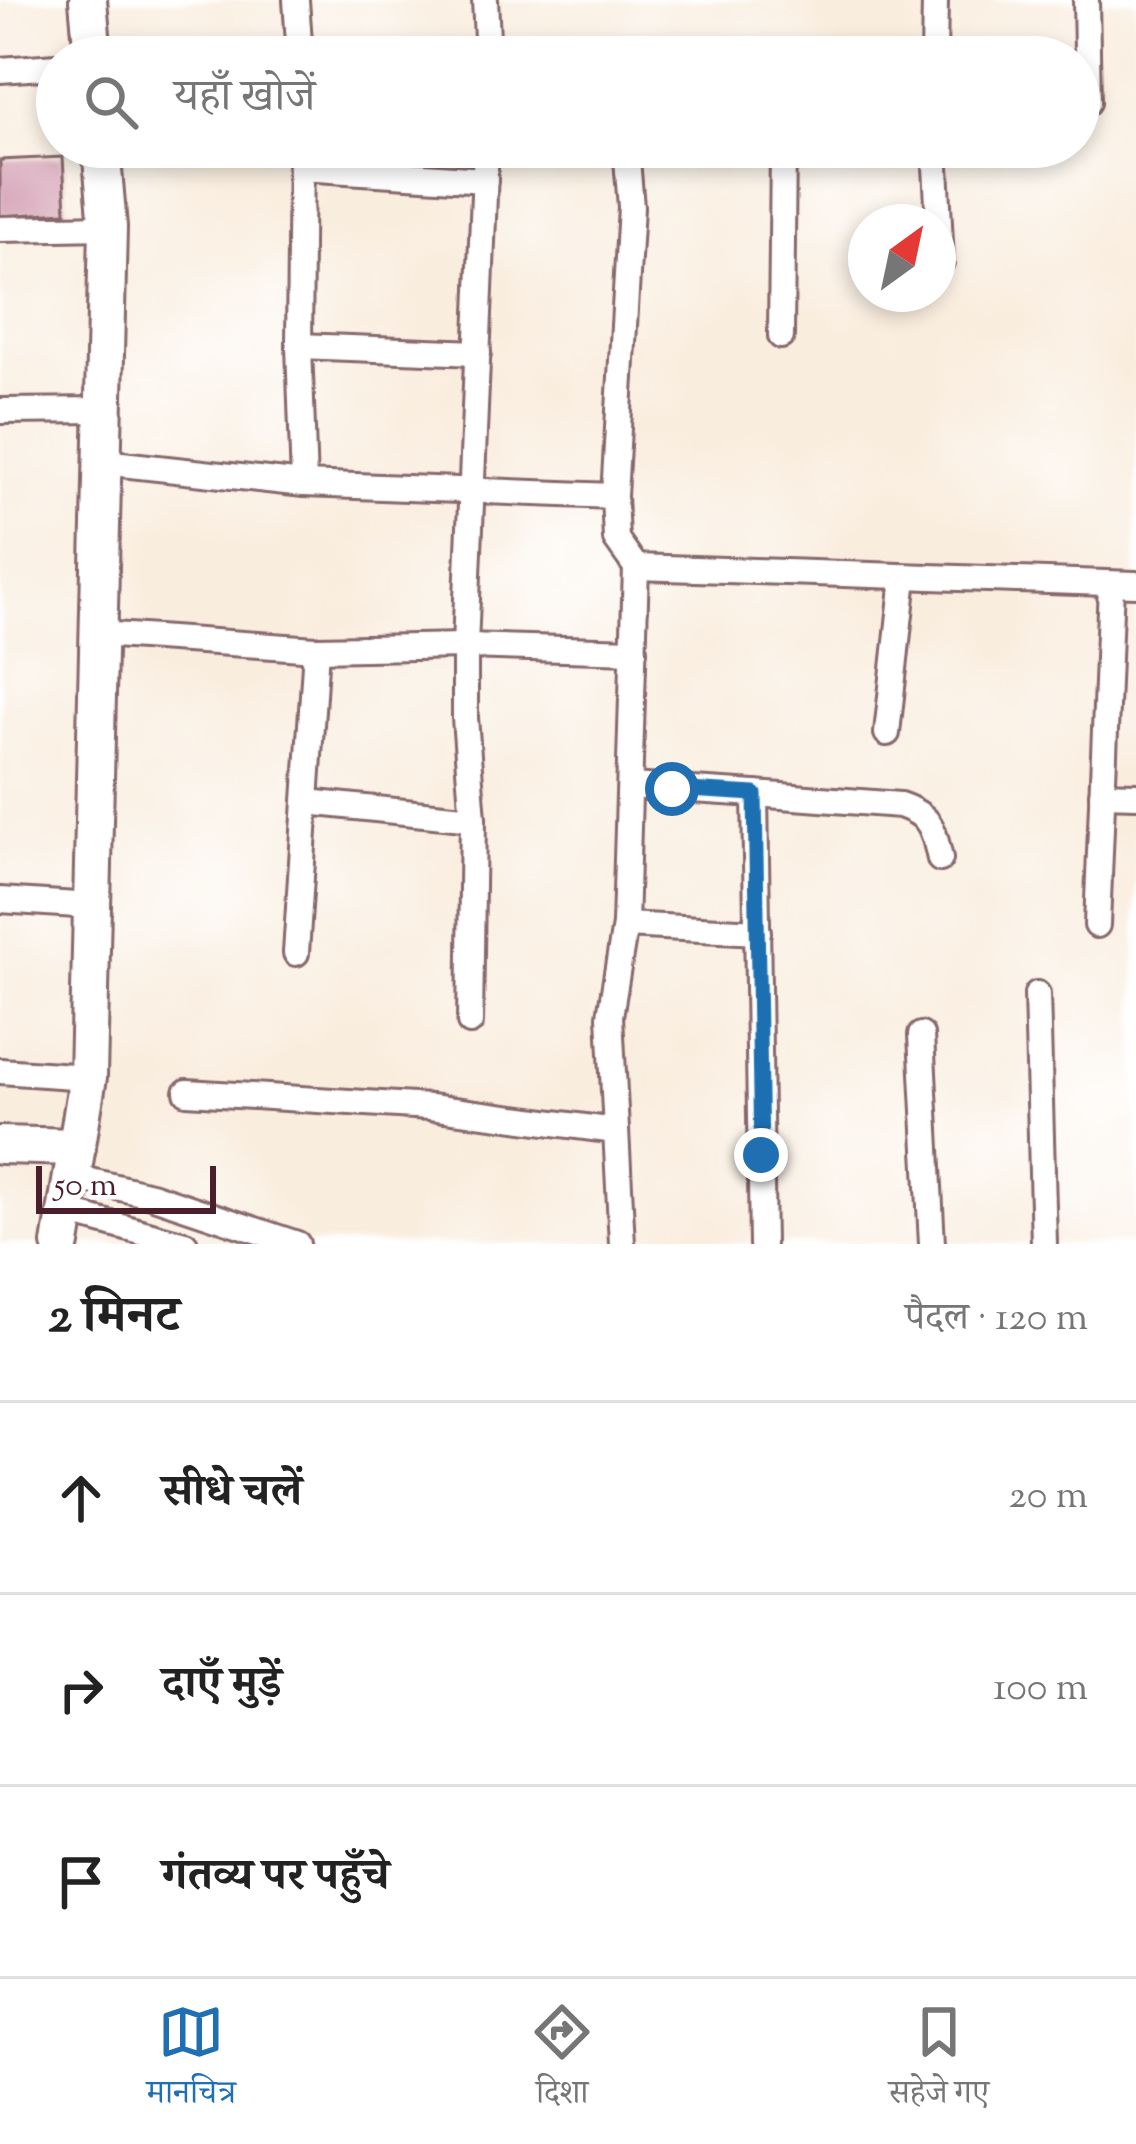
<!DOCTYPE html>
<html lang="hi">
<meta charset="utf-8">
<style>
:root{--surface:#fff;--page:#f2f2f2;--text:#222;--muted:#767676;--line:#e0e0e0;--accent:#1f6fb2}
body{margin:0;font-family:"Sorts Mill Goudy","Noto Serif Devanagari",serif;background:var(--page);color:var(--text)}
.compass{position:absolute;left:848px;top:204px;width:108px;height:108px;border-radius:50%;background:var(--surface);box-shadow:0 6px 18px #0003;rotate:33deg}
.scale{position:absolute;left:36px;bottom:30px;width:180px;box-sizing:border-box;padding-left:12px;border:6px solid #4a1f2b;border-top:0;font-size:33px;line-height:42px;white-space:nowrap;color:#4a1f2b;-webkit-text-stroke:9px #fff;paint-order:stroke}
.stop{position:absolute;width:36px;height:36px;margin:-27px;border:9px solid #1f6fb2;border-radius:50%;background:#fff}
.stop.end{background:#1f6fb2;border-color:#fff;box-shadow:0 3px 12px #0008}
.list{margin:0;padding:0;list-style:none}
h2{display:flex;justify-content:space-between;align-items:center;height:156px;margin:0;padding:0 48px;font-size:51px}
h2 small{font-size:39px;font-weight:400;color:var(--muted)}
.list li{display:grid;grid-template-columns:78px 1fr auto;gap:36px;align-items:center;box-sizing:border-box;height:192px;padding:0 48px;border-top:3px solid var(--line)}
.list b{display:block;font-size:45px;white-space:nowrap}
.list em{font-size:39px;font-style:normal;color:var(--muted)}
.icon{flex:none;width:66px;height:66px;fill:none;stroke:currentColor;stroke-width:2;stroke-linecap:round;stroke-linejoin:round}
.map{position:relative;flex:none;width:1136px;height:1244px;overflow:hidden}
.search{position:absolute;background:var(--surface);box-shadow:0 6px 18px #0003;left:36px;right:36px;top:36px;height:132px;display:flex;align-items:center;gap:30px;box-sizing:border-box;padding:0 42px;border-radius:66px;color:var(--muted);font-size:45px}
.sheet{height:732px;background:var(--surface)}
nav{display:flex;justify-content:space-around;align-items:center;box-sizing:border-box;height:168px;border-top:3px solid var(--line);background:var(--surface);font-size:33px;color:var(--muted)}
nav a{display:grid;justify-items:center;gap:6px}
nav .on{color:var(--accent)}
.map>svg:first-child{display:block}
</style>
<div class="map">
<svg width="1136" height="1244" viewBox="0 0 1136 1244">
<rect width="100%" height="100%" fill="#fff"/>
<filter id="ink" filterUnits="userSpaceOnUse"><feTurbulence type="fractalNoise" baseFrequency=".00833" numOctaves="2"/><feDisplacementMap in="SourceGraphic" scale="24" xChannelSelector="R" yChannelSelector="G"/><feConvolveMatrix kernelMatrix="1 2 1 2 8 2 1 2 1" color-interpolation-filters="sRGB"/></filter>
<filter id="wash" filterUnits="userSpaceOnUse"><feTurbulence type="fractalNoise" baseFrequency=".004" numOctaves="4" result="noise"/><feDisplacementMap in="SourceGraphic" scale="48" xChannelSelector="R" yChannelSelector="G"/><feGaussianBlur stdDeviation="2.7" result="paint"/><feColorMatrix in="noise" values="0 0 0 0 0 0 0 0 0 0 0 0 0 0 0 0 0 1.4 0 .05"/><feComposite in="paint" operator="in"/></filter>
<g filter="url(#wash)">
<rect width="100%" height="100%" fill="#f9edde"/>
<g id="blocks">
<path fill="#d29bb0" d="M63,157L66,212L0,216V160Z"/>
</g>
</g>
<g filter="url(#ink)">
<use href="#blocks" fill-opacity="0" stroke="#87676a" stroke-width="3"/>
<g fill="none" stroke-linecap="round" stroke-linejoin="round">
<g stroke="#87676a" stroke-width="30">
<g id="street">
<path d="M296,0L300,57"/>
<path d="M485,0L488,57"/>
<path d="M1086,0L1088,102"/>
<path d="M934,57L935,0"/>
<path d="M0,70L57,66"/>
<path d="M301,147L299,346L304,484L614,496"/>
<path d="M626,147L631,207L614,496L616,539L636,567L1136,584"/>
<path d="M935,147L941,262"/>
<path d="M301,168L485,180"/>
<path d="M0,229L108,227"/>
<path d="M781,336L783,147"/>
<path d="M299,346L478,353"/>
<path d="M0,411L104,410"/>
<path d="M103,462L304,484"/>
<path d="M636,567L625,925L758,932"/>
<path d="M99,634L316,649L465,646L634,651"/>
<path d="M887,733L904,577"/>
<path d="M631,786L755,794L762,1244"/>
<path d="M755,794L900,805C932,816 933,828 940,859"/>
<path d="M1102,794L1136,795"/>
<path d="M307,802L473,819"/>
<path d="M0,900L92,906"/>
<path d="M1097,925L1111,585"/>
<path d="M296,953L316,649"/>
<path d="M1037,994L1044,1244"/>
<path d="M470,1022L473,819L465,718V646L486,147"/>
<path d="M921,1035L932,1244"/>
<path d="M0,1071L88,1077"/>
<path d="M187,1092L430,1107L616,1131"/>
<path d="M73,1177L151,1195L297,1244"/>
<path d="M67,1212L185,1244"/>
<path d="M622,1244L610,1016L625,925"/>
</g>
</g>
<g stroke="#87676a" stroke-width="42">
<g id="secondary">
<path d="M88,0L93,57"/>
<path d="M0,1145L77,1147"/>
<path d="M61,1244L88,1077L108,227L101,147"/>
</g>
</g>
<use href="#street" stroke="#fff" stroke-width="24"/>
<use href="#secondary" stroke="#fff" stroke-width="36"/>
</g>
</g>
<g fill="none" stroke-linecap="round" stroke-linejoin="round" filter="url(#ink)">
<path stroke="#1f6fb2" stroke-width="15" d="M672,789L755,794L761,1155"/>
</g>
</svg>
<svg class="compass" viewBox="-18 -18 36 36"><path d="M0-13l5 13h-10z" fill="#e53935"/><path d="M0 13l5-13h-10z" fill="#767676"/></svg>
<div class="scale">50 m</div>
<div class="stop" style="left:672px;top:789px"></div>
<div class="stop end" style="left:761px;top:1155px"></div>
<div class="search"><svg class="icon" aria-label="search" viewBox="0 0 24 24"><circle cx="10" cy="10" r="6"/><path d="M15 15l6 6"/></svg>यहाँ खोजें</div>
</div>
<section class="sheet">
<h2>2 मिनट<small>पैदल · 120 m</small></h2>
<ul class="list">
<li><svg class="icon" aria-label="ahead" viewBox="0 0 24 24"><path d="M12 20V5M6 11l6-6 6 6"/></svg><div><b>सीधे चलें</b></div><em>20 m</em></li>
<li><svg class="icon" aria-label="right" viewBox="0 0 24 24"><path d="M7 20v-9h11M14 6l5 5-5 5"/></svg><div><b>दाएँ मुड़ें</b></div><em>100 m</em></li>
<li><svg class="icon" aria-label="arrive" viewBox="0 0 24 24"><path d="M6 21V4h12l-3 4 3 4H6"/></svg><div><b>गंतव्य पर पहुँचे</b></div></li>
</ul>
</section>
<nav>
<a class="on"><svg class="icon" aria-label="map" viewBox="0 0 24 24"><path d="M3 6l6-2 6 2 6-2v14l-6 2-6-2-6 2zM9 4v14M15 6v14"/></svg>मानचित्र</a>
<a><svg class="icon" aria-label="directions" viewBox="0 0 24 24"><path d="M12 3l9 9-9 9-9-9zM9 14v-3h6M13 9l2 2-2 2"/></svg>दिशा</a>
<a><svg class="icon" aria-label="saved" viewBox="0 0 24 24"><path d="M7 4h10v16l-5-4-5 4z"/></svg>सहेजे गए</a>
</nav>
